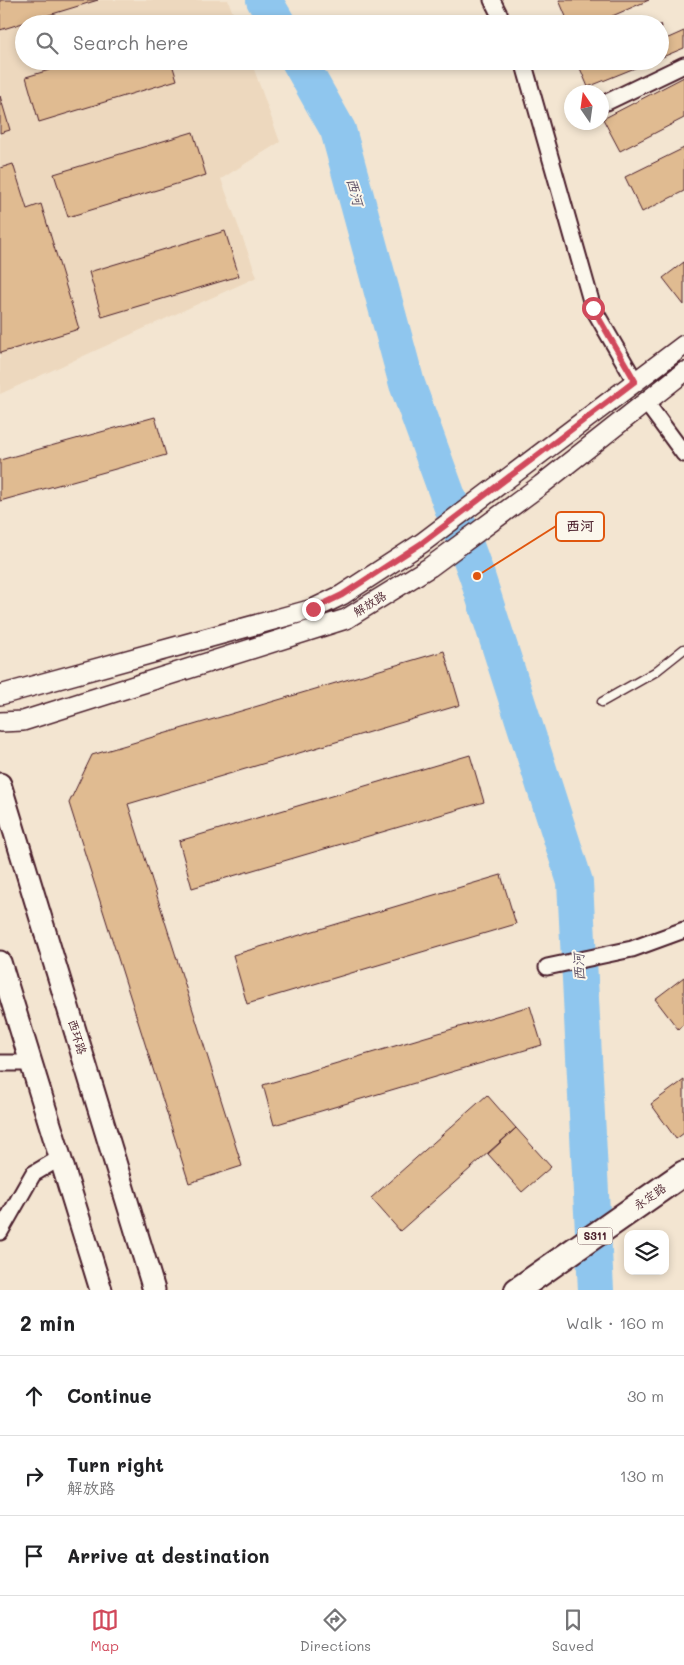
<!DOCTYPE html>
<meta charset="utf-8">
<style>
body{margin:0;font-family:Mali,"LXGW WenKai TC",sans-serif;background:#f6f6f6;color:#202124}
.controls{position:absolute;right:15px;bottom:15px;display:grid;overflow:hidden;border-radius:10px;box-shadow:0 2px 8px #0003}
.controls button{width:45px;height:45px;display:grid;place-items:center;padding:0;border:0;border-bottom:1px solid #e0e0e0;background:#fff;color:#202124;font:25px sans-serif}
.compass{position:absolute;left:564px;top:85px;width:45px;height:45px;border-radius:50%;background:#fff;box-shadow:0 2px 8px #0003;rotate:347deg}
.stop{position:absolute;width:15px;height:15px;margin:-11px;border:4px solid #d1495b;border-radius:50%;background:#fff}
.stop.end{background:#d1495b;border-color:#fff;box-shadow:0 1px 5px #0008}
.list{margin:0;padding:0;list-style:none}
h2{display:flex;justify-content:space-between;align-items:center;height:65px;margin:0;padding:0 20px;font-size:21px}
h2 small{font-size:16px;font-weight:400;color:#757577}
.list li{display:grid;grid-template-columns:32px 1fr auto;gap:15px;align-items:center;box-sizing:border-box;height:80px;padding:0 20px;border-top:1px solid #e0e0e0}
.list b{display:block;font-size:19px;white-space:nowrap}
.list p{margin:0;font-size:16px;white-space:nowrap;color:#757577}
.list em{font-size:16px;font-style:normal;color:#757577}
.icon{flex:none;width:28px;height:28px;fill:none;stroke:currentColor;stroke-width:2;stroke-linecap:round;stroke-linejoin:round}
.map{position:relative;flex:none;width:684px;height:1290px;overflow:hidden}
.search{position:absolute;background:#fff;box-shadow:0 2px 8px #0003;left:15px;right:15px;top:15px;height:55px;display:flex;align-items:center;gap:12px;box-sizing:border-box;padding:0 18px;border-radius:28px;color:#757577;font-size:19px}
.sheet{height:305px;background:#fff}
nav{display:flex;justify-content:space-around;align-items:center;box-sizing:border-box;height:70px;border-top:1px solid #e0e0e0;background:#fff;font-size:14px;color:#757577}
nav a{display:grid;justify-items:center;gap:2px}
nav .on{color:#d1495b}
.map>svg:first-child{display:block}
.built{fill:#edd8be}
.lines{fill:none;stroke-linecap:round;stroke-linejoin:round}
.river{stroke:#8fc6ee;stroke-width:36}
.building{fill:#e0bb91;stroke:#4a1f2b}
.service-casing{stroke:#4a1f2b;stroke-width:11}
.minor-casing{stroke:#4a1f2b;stroke-width:19}
.tertiary-casing{stroke:#4a1f2b;stroke-width:22}
.secondary-casing{stroke:#4a1f2b;stroke-width:25}
.primary-casing{stroke:#4a1f2b;stroke-width:28}
.service{stroke:#fbf7ec;stroke-width:8}
.minor{stroke:#fbf7ec;stroke-width:15}
.tertiary{stroke:#fbf7ec;stroke-width:19}
.secondary{stroke:#fbf7ec;stroke-width:21}
.primary{stroke:#fbf7ec;stroke-width:24}
.route{stroke:#d1495b;stroke-width:6}
.labels{text-anchor:middle;stroke-width:4;stroke-linejoin:round;paint-order:stroke}
.shield{fill:#fbf7ec;stroke:#7f6065;stroke-width:1}
.shield-label{font-size:11px;font-weight:bold;fill:#4a1f2b}
.street-label{font-size:12px;fill:#4a1f2b;stroke:#fbf7ec}
.water-label{font-size:14px;font-style:italic;fill:#5f5166;stroke:#fbf7ec}
.leader{fill:none;stroke:#e0560e;stroke-width:2}
.callout-dot{fill:#e0560e;stroke:#fbf7ec;stroke-width:2}
.callout{fill:#fbf7ec;stroke:#e0560e;stroke-width:2}
.callout-label{font-size:14px;text-anchor:middle;font-weight:bold;fill:#4a1f2b}
</style>
<div class="map">
<svg width="684" height="1290" viewBox="0 0 684 1290">
<rect width="100%" height="100%" fill="#f3e5d1"/>
<filter id="ink" filterUnits="userSpaceOnUse"><feTurbulence type="fractalNoise" baseFrequency=".02" numOctaves="2"/><feDisplacementMap in="SourceGraphic" scale="10" xChannelSelector="R" yChannelSelector="G"/><feConvolveMatrix kernelMatrix="1 2 1 2 8 2 1 2 1" color-interpolation-filters="sRGB"/></filter>
<g filter="url(#ink)">
<path class="built" d="M0 0H228L237 24H24V61H251L280 142 221 179 257 277 0 394Z"/>
<g class="lines">
<path class="river" d="M264 0 278 24
M299 61 338 130 407 384 477 576 575 882 596 1290"/>
</g>
<path class="building" d="M0 0H98L0 30Z
M559 0H649L594 24H569Z
M660 24 666 39 684 31V48L660 58Z
M79 61H171L177 80 39 122 26 77Z
M577 61H652L588 87Z
M684 77V118L620 151 603 119Z
M0 96 10 130 0 133Z
M193 132 206 175 68 217 54 174Z
M684 148V191L642 212 625 177Z
M13 164 27 209 41 204 79 329 0 353V168Z
M225 231 239 276 102 317 89 272Z
M684 262V305L663 278Z
M155 417 166 455 0 501V460Z
M444 651 460 705 128 804 242 1166 189 1183 69 803 92 755Z
M470 755 484 802 192 888 179 841Z
M501 875 516 924 247 1004 233 955Z
M684 977V1024L678 1029 655 999Z
M530 1006 542 1045 274 1125 263 1085Z
M684 1080V1133L676 1139 651 1104Z
M487 1095 516 1128 400 1231 371 1198Z
M516 1128 551 1167 522 1192 488 1154Z"/>
<g class="lines">
<g class="service-casing">
<path id="service" d="M602 702 655 672 684 649"/>
</g>
<g class="minor-casing">
<path id="minor" d="M492 0 504 24
M523 61 593 308 635 381
M607 102 684 65
M645 401 684 454
M547 967 632 949 684 930
M0 1063H31
M0 1232 33 1174 60 1158"/>
</g>
<g class="tertiary-casing">
<path id="tertiary" d="M0 695 313 609 342 595 422 543 684 345
M0 722 23 721 346 619 430 567 541 485 684 372"/>
</g>
<g class="secondary-casing">
<path id="secondary" d="M0 784 154 1290
M0 962 101 1290"/>
</g>
<g class="primary-casing">
<path id="primary" d="M517 1290 684 1173"/>
</g>
<use href="#service" class="service"/>
<use href="#minor" class="minor"/>
<use href="#tertiary" class="tertiary"/>
<use href="#secondary" class="secondary"/>
<use href="#primary" class="primary"/>
</g>
</g>
<g class="lines" filter="url(#ink)">
<path class="route" d="M313 609 342 595 422 543 635 381 593 308"/>
</g>
<g class="labels">
<rect class="shield" x="577.5" y="1227.5" width="35" height="17" rx="4"/>
<g class="shield-label">
<text x="595" y="1240">S311</text>
</g>
<g class="street-label">
<text transform="translate(370 604) rotate(-32)" y="4">解放路</text>
<text transform="translate(77 1037) rotate(73)" y="4">西环路</text>
<text transform="translate(650 1197) rotate(-35)" y="4">永定路</text>
</g>
<g class="water-label">
<text transform="translate(355 192) rotate(75)" y="5">西河</text>
<text transform="translate(579 967) rotate(-93)" y="5">西河</text>
</g>
</g>
<path class="leader" d="M477 576L556 526"/>
<circle class="callout-dot" cx="477" cy="576" r="5"/>
<rect class="callout" x="556" y="512" width="48" height="29" rx="5"/>
<g class="callout-label">
<text x="580" y="531">西河</text>
</g>
</svg>
<div class="controls">
<button><svg class="icon" aria-label="layers" viewBox="0 0 24 24"><path d="M12 4l9 5-9 5-9-5zM3 14l9 5 9-5"/></svg></button>
</div>
<svg class="compass" viewBox="-18 -18 36 36"><path d="M0-13l5 13h-10z" fill="#e53935"/><path d="M0 13l5-13h-10z" fill="#757577"/></svg>
<div class="stop" style="left:593px;top:308px"></div>
<div class="stop end" style="left:313px;top:609px"></div>
<div class="search"><svg class="icon" aria-label="search" viewBox="0 0 24 24"><circle cx="10" cy="10" r="6"/><path d="M15 15l6 6"/></svg>Search here</div>
</div>
<section class="sheet">
<h2>2 min<small>Walk · 160 m</small></h2>
<ul class="list">
<li><svg class="icon" aria-label="ahead" viewBox="0 0 24 24"><path d="M12 20V5M6 11l6-6 6 6"/></svg><div><b>Continue</b></div><em>30 m</em></li>
<li><svg class="icon" aria-label="right" viewBox="0 0 24 24"><path d="M7 20v-9h11M14 6l5 5-5 5"/></svg><div><b>Turn right</b><p>解放路</p></div><em>130 m</em></li>
<li><svg class="icon" aria-label="arrive" viewBox="0 0 24 24"><path d="M6 21V4h12l-3 4 3 4H6"/></svg><div><b>Arrive at destination</b></div></li>
</ul>
</section>
<nav>
<a class="on"><svg class="icon" aria-label="map" viewBox="0 0 24 24"><path d="M3 6l6-2 6 2 6-2v14l-6 2-6-2-6 2zM9 4v14M15 6v14"/></svg>Map</a>
<a><svg class="icon" aria-label="directions" viewBox="0 0 24 24"><path d="M12 3l9 9-9 9-9-9zM9 14v-3h6M13 9l2 2-2 2"/></svg>Directions</a>
<a><svg class="icon" aria-label="saved" viewBox="0 0 24 24"><path d="M7 4h10v16l-5-4-5 4z"/></svg>Saved</a>
</nav>
